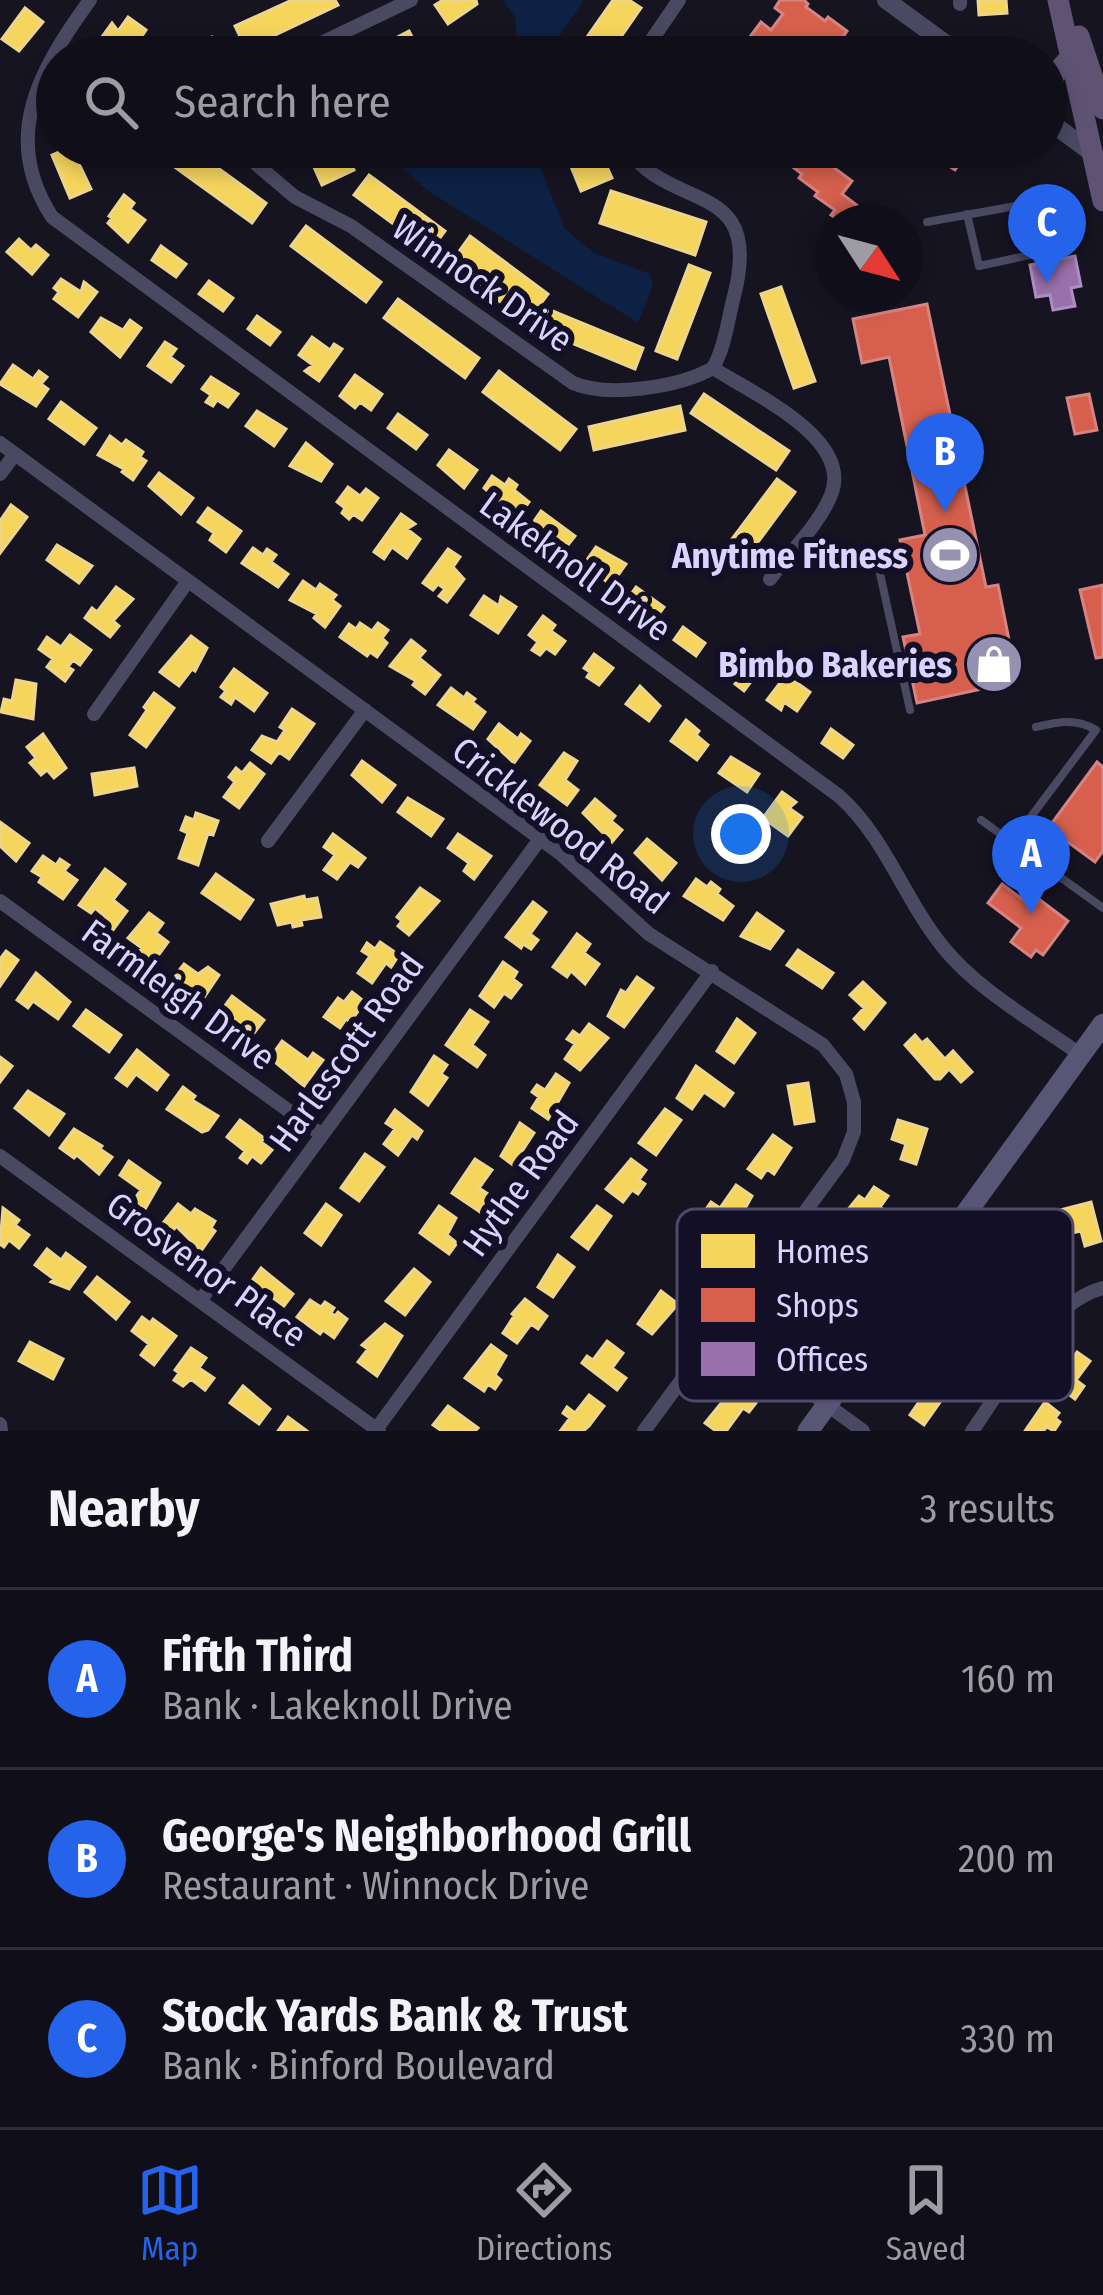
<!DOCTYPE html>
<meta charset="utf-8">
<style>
body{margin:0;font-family:"Fira Sans Condensed",sans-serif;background:#191822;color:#f1f3f6}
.compass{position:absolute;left:815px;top:204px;width:108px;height:108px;border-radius:50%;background:#100f19;box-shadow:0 6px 18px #0003;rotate:126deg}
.you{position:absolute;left:741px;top:834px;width:42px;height:42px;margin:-30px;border:9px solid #fff;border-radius:50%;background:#1a73e8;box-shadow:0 0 0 18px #1a73e833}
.badge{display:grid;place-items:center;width:78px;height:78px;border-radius:50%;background:#2563eb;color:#fff;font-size:39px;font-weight:700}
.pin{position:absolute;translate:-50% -99px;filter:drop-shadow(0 3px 6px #0008)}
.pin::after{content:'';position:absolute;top:63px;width:42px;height:36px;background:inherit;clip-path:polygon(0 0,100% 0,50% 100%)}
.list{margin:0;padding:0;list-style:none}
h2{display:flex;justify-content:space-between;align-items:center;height:156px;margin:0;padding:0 48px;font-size:51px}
h2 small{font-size:39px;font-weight:400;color:#9c9ca2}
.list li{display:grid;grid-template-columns:78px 1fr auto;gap:36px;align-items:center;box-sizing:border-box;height:180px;padding:0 48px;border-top:3px solid #302f38}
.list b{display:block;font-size:45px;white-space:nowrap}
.list p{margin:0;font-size:39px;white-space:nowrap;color:#9c9ca2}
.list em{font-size:39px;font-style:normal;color:#9c9ca2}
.icon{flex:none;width:66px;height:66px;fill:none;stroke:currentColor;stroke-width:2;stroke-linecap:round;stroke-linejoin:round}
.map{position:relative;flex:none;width:1103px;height:1431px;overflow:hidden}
.search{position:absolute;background:#100f19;box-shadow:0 6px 18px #0003;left:36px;right:36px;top:36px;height:132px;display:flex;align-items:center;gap:30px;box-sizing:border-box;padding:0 42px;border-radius:66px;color:#9c9ca2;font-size:45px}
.sheet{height:696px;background:#100f19}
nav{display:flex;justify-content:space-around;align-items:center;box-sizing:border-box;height:168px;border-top:3px solid #302f38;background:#100f19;font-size:33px;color:#9c9ca2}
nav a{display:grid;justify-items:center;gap:6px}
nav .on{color:#2563eb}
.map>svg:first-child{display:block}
.water{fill:#0d2144}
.homes{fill:#f6d55c;stroke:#edd58d;stroke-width:3}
.shops{fill:#d6604d;stroke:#d78382;stroke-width:3}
.offices{fill:#9970ab;stroke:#ac8ec4;stroke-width:3}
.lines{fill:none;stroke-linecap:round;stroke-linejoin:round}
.service{stroke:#4a4962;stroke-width:8}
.minor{stroke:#4a4962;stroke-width:14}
.tertiary{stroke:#4a4962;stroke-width:18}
.secondary{stroke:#575674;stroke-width:21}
.primary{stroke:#5e5373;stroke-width:21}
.labels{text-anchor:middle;stroke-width:12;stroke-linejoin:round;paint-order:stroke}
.street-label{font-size:36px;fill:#d9d4ff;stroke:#130f26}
.poi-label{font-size:36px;font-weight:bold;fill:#d9d4ff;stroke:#130f26;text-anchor:end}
.key{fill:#130f26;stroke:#4e4a67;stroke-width:3}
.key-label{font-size:33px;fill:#d9d4ff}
</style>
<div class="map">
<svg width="1103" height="1431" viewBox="0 0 1103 1431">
<rect width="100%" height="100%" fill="#161421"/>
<path class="water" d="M502 0H584L545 57H502L517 40 515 16Z
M378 147H532L565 229 594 253 650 274 653 285 638 323 427 190Z"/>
<path class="homes" d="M292 0H335L338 5 246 49 235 26Z
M443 0H476L477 4 448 24 435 5Z
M613 0H629L641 8 607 57H573Z
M978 0H1006L1007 13 979 15Z
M25 8 43 22 19 51 2 39Z
M128 17 146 30 129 56 102 37 112 23 118 31Z
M409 31 421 54 359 57Z
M212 37 234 53 231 57H198Z
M71 147 91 189 70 198 52 155Z
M181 147H189L266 203 252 223 169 163Z
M305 147H344L354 170 322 185Z
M563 147H598L612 178 581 191Z
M369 175 445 231 430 251 354 195Z
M611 191 706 222 695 255 600 223Z
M124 195 134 203 130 209 145 220 128 242 108 223 112 218 109 216Z
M306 226 381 282 366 302 291 246Z
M470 236 548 294 527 322 450 264Z
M19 239 31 250 36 245 48 255 32 274 7 252Z
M161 246 186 264 176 277 152 260Z
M689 265 710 273 677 359 656 351Z
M61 279 81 292 84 282 97 292 78 317 54 299 59 292 54 288Z
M209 281 233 298 223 311 199 294Z
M781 287 815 381 794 388 761 294Z
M398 299 479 358 465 378 384 318Z
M550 310 643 348 635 369 542 331Z
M257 316 280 332 270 345 248 329Z
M101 318 123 330 130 320 141 328 120 357 91 332Z
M312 337 330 350 334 344 342 349 319 381 305 371 313 365 299 355Z
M165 342 176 349 170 357 183 366 171 382 148 366Z
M13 365 33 379 39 371 47 377 41 384 48 389 36 406 0 384Z
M499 371 576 429 560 450 483 392Z
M355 375 382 394 371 410 360 402 355 408 340 396Z
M211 377 238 394 228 407 217 400 213 406 206 402 211 395 202 389Z
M704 394 789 451 776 470 691 413Z
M61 402 96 428 84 444 49 419Z
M680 406 685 430 594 450 589 427Z
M257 411 286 429 274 446 246 426Z
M398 414 427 435 416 449 388 428Z
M110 436 122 445 126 440 143 452 140 457 146 461 133 480 122 472 124 469 98 455Z
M306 443 332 464 321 481 290 466Z
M449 450 477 470 464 488 438 465Z
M159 473 193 498 181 514 149 486Z
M492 476 505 485 509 479 517 485 514 490 529 502 518 517 484 488Z
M777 479 795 492 736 572 717 559Z
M348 487 360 496 366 489 378 498 362 520 353 514 349 519 342 513 345 508 337 502Z
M11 505 27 517 1 552 0 521Z
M208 508 241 531 226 552 210 540 214 533 198 522Z
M541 511 575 536 564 550 532 524Z
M401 514 415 524 407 529 420 539 407 558 392 547 384 559 374 552Z
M57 545 92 566 79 583 47 560Z
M596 547 626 564 611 585 584 564Z
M253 548 263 555 267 549 276 555 271 562 288 574 278 587 242 563Z
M448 549 460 557 453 567 464 579 447 602 439 596 445 589 438 584 433 590 423 583Z
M303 581 316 590 320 584 336 595 332 600 340 606 325 627 314 618 317 614 290 600Z
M116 587 133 599 113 621 119 626 110 637 85 618 92 608 97 612Z
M636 587 664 607 653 622 624 604Z
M484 596 499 606 501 597 516 607 498 633 471 615Z
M543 616 555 625 551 631 565 641 555 654 546 648 540 655 532 650 538 642 529 635Z
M360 623 372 631 378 623 388 630 382 638 387 643 377 657 370 652 367 656 340 637 349 624 356 629Z
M683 627 705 643 696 656 674 640Z
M70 635 91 650 80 665 73 660 68 667 73 670 65 681 47 667 53 659 39 649 47 637 61 647Z
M191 636 207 648 195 671 192 669 179 686 160 672Z
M411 640 425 651 419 658 440 675 425 694 413 685 416 681 390 666Z
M740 651 762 667 744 691 735 684 740 677 727 668Z
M594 654 613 668 599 685 587 677 590 672 584 668Z
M234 669 267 693 254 711 235 697 231 704 221 697 226 691 221 687Z
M786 675 810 692 797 711 784 702 781 710 767 700Z
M16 680 36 684 33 719 1 712 4 699 12 701Z
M640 686 660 706 649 721 626 704Z
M451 688 464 698 467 693 475 699 472 702 485 712 473 729 438 705Z
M154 693 174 708 146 747 130 735 147 710 144 707Z
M292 709 314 724 289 759 279 752 271 763 252 750 262 736 277 742 285 730 280 727Z
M686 720 699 731 696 735 708 745 697 760 671 741Z
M499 724 518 739 521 734 530 741 514 763 488 739Z
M831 729 853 745 843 758 822 743Z
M43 734 66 768 54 778 47 770 41 775 30 763 36 758 27 747Z
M564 753 577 761 565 780 578 790 567 805 540 785Z
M731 757 759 774 747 792 719 773Z
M362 761 395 785 382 802 352 775Z
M250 763 264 774 239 808 224 797 235 782 229 777 236 768 242 773Z
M134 768 137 786 95 795 92 774Z
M782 792 796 802 789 808 802 817 788 836 763 818Z
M408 798 443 819 431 836 398 812Z
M595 799 615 816 611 821 622 830 612 842 583 813Z
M196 813 218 821 213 835 208 833 198 865 179 858 188 833 181 830 186 817 194 820Z
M0 822 29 843 16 861 0 846Z
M333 834 365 858 358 867 350 862 337 879 324 870 335 855 324 847Z
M458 834 491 856 474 879 464 871 469 863 448 848Z
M647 839 676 863 662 880 635 853Z
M43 856 56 865 60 859 69 865 64 871 77 880 63 899 39 882 42 877 32 871Z
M105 869 125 884 113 900 127 911 113 930 102 922 106 917 95 908 91 913 79 905Z
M216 874 253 900 240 919 202 893Z
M696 879 707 887 711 882 720 889 717 894 733 906 723 920 684 896Z
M420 888 439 901 409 935 398 926 402 921 397 917Z
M304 896 305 900 317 898 321 917 301 920 302 925 293 927 292 922 278 925 271 904Z
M533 902 546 912 530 934 538 940 531 949 523 944 521 948 506 937Z
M149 913 163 923 156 933 168 942 152 964 138 953 142 948 128 938Z
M757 913 783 931 770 949 741 936Z
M577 934 590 944 584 953 599 964 585 984 571 971 567 977 553 967Z
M380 942 399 955 391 967 386 963 372 983 358 973 370 956 362 951 367 943 375 949Z
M798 950 833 973 822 988 787 965Z
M6 951 18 960 0 986V959Z
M503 962 517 972 513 979 521 985 511 998 504 993 494 1007 480 996Z
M184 964 198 974 208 967 219 975 203 999 173 978Z
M36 973 70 1002 58 1019 33 1001 28 1008 17 1000Z
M637 977 653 988 624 1027 608 1016 621 990 626 993Z
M863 982 885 1003 864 1029 854 1019 864 1008 850 995Z
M352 992 365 1002 350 1022 346 1019 340 1028 324 1017 338 998 344 1002Z
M232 996 264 1020 251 1037 221 1011Z
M86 1010 121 1035 109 1052 74 1026Z
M470 1010 488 1022 472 1045 485 1055 477 1067 446 1045Z
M737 1019 755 1033 734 1063 717 1051Z
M589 1024 608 1038 580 1070 565 1059 575 1044 567 1039 573 1031 580 1036Z
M915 1035 922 1043 927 1039 945 1059 953 1051 972 1072 961 1082 949 1069 940 1079H935L905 1045Z
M282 1041 308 1060 313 1053 323 1060 304 1086 270 1058Z
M137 1050 168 1075 157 1090 136 1074 127 1086 116 1078Z
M434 1056 447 1065 441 1074 447 1078 428 1105 411 1092Z
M0 1057 12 1066 0 1082Z
M696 1066 733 1093 724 1106 704 1092 692 1109 677 1098Z
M556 1074 569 1083 548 1119 532 1108 539 1097 532 1092 537 1085 545 1090Z
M808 1083 814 1121 795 1124 788 1086Z
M183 1087 195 1096 192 1100 218 1116 208 1130 202 1132 167 1109Z
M28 1091 64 1114 49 1135 15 1108Z
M665 1109 681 1120 656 1155 639 1143Z
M395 1110 422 1131 417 1139 412 1135 398 1155 384 1144 395 1129 386 1123Z
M240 1120 264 1138 261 1142 272 1150 261 1163 252 1156 247 1163 240 1158 245 1151 227 1137Z
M898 1120 927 1129 916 1164 901 1159 906 1144 892 1139Z
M520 1123 534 1133 513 1165 501 1156Z
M74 1129 102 1146 100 1149 112 1157 99 1174 77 1155 74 1158 60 1148Z
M773 1135 791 1148 774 1174 767 1169 761 1178 748 1169Z
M365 1154 384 1167 359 1201 341 1188Z
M475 1159 492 1170 479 1188 491 1196 480 1212 452 1193Z
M631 1159 646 1170 639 1180 645 1184 638 1194 632 1190 623 1202 606 1189Z
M129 1161 160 1183 145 1209 133 1201 141 1190 120 1175Z
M736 1185 752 1196 730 1236 702 1215 711 1202 720 1208Z
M874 1187 888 1196 880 1207 885 1211 871 1230 846 1212 859 1196 865 1200Z
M1091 1202 1101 1241 1085 1246 1081 1231 1062 1235 1056 1211Z
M178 1204 191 1214 195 1209 215 1221 211 1228 215 1231 201 1251 176 1226 173 1231 163 1223Z
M326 1204 341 1215 321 1245 305 1233Z
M439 1206 456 1218 447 1235 457 1243 449 1254 420 1233Z
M597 1206 611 1216 588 1249 572 1237Z
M3 1208 19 1220 15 1225 29 1235 19 1248 9 1240 4 1247 0 1244Z
M47 1249 61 1260 66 1253 85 1267 69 1289 51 1282 54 1279 35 1265Z
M558 1255 574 1267 553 1297 538 1287Z
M261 1268 293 1294 284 1306 251 1282Z
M414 1269 430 1282 405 1315 386 1301Z
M97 1277 129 1302 116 1319 85 1292Z
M661 1291 678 1304 652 1334 638 1324Z
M525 1299 547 1316 538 1329 531 1324 517 1343 503 1333 514 1316 512 1314Z
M310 1300 321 1307 325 1302 334 1308 331 1313 335 1316 338 1312 347 1319 334 1338 323 1330 320 1334 297 1317Z
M142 1317 150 1323 153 1319 176 1336 154 1365 141 1355 149 1344 132 1331Z
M385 1324 402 1336 377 1376 358 1362 368 1349 362 1345Z
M607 1341 623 1353 612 1368 626 1378 617 1390 582 1363 587 1356 593 1360Z
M30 1342 63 1359 53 1379 19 1361Z
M491 1345 506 1356 495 1375 501 1380 495 1389 488 1384 484 1391 465 1378Z
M191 1348 206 1358 199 1368 214 1378 205 1390 191 1379 183 1386 174 1380 179 1373 175 1370Z
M1077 1352 1090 1361 1076 1380 1084 1386 1075 1399 1055 1384Z
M920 1383 928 1389 931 1385 945 1395 924 1425 910 1415 923 1396 915 1390Z
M736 1385 756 1403 749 1412 743 1408 727 1430 716 1431 705 1423Z
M243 1386 270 1409 259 1424 230 1403Z
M589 1395 604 1406 589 1426 583 1431 561 1430 570 1418 563 1413 567 1407 575 1413Z
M1045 1402 1059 1413 1055 1418 1060 1422 1054 1431 1047 1427 1043 1431H1025Z
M448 1406 478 1428 475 1431H442L433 1425Z
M288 1417 307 1431H278Z"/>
<path class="shops" d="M780 0H804L808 4 806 7 825 21 828 17 847 31 833 51 823 44 814 57H745L751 50 744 45 761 22 771 30 783 14 775 8Z
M775 147H825L840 158 833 167 852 181 842 194 879 222H841L831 215 835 210 815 196 818 192 799 178 802 174 782 159 785 155Z
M920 147H971L955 170Z
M927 304 986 587 998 585 1009 640 1001 642 1009 683 917 703 903 637 920 634 900 540 925 535 889 357 862 363 853 319Z
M1089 394 1097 430 1075 434 1067 398Z
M1103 585V657L1096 658 1080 590Z
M1097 762 1103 767V851L1095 862 1054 832 1042 834 1041 824 1052 823Z
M1002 884 1033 907 1039 899 1068 921 1043 955 1036 950 1031 957 1011 942 1021 928 988 903Z"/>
<path class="offices" d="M1075 256 1081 286 1071 288 1075 306 1053 310 1050 295 1036 297 1030 265Z"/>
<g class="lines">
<path class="service" d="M927 222 1033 203 1044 252 979 266 967 214
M875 551 910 710
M981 820 1103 908
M1012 842 1096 730C1075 718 1058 722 1036 727"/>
<path class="minor" d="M90 0C40 69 0 137 52 217L839 796C886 838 904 899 943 947 976 989 1038 1024 1081 1055
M960 0V4
M292 57 411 0
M640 57 679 0
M236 147 295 197 351 226 573 383C608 398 680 387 713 368
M627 147C668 214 765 176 734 296 728 319 725 347 713 368
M713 368C751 393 854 438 831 495 819 525 789 553 770 579
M0 443 561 854 649 934 823 1045 846 1074 854 1102V1132L843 1160 644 1431
M0 474 15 454
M94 714 188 581
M268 841 365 710
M0 901 322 1135
M0 1156 379 1431
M200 1301 540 839
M721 1327 863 1431
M0 1424 1 1431
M375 1431 712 971
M972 1431C1006 1384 1046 1303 1103 1288"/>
<path class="tertiary" d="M886 0 964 57
M1046 119 1095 155"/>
<path class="secondary" d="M808 1431 1103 1024"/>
<path class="primary" d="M1058 0 1103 201
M1079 36 1103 109
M1046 84 1071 57"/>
</g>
<defs>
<g id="stadium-disc" transform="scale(3)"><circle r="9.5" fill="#9591b1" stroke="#130f26"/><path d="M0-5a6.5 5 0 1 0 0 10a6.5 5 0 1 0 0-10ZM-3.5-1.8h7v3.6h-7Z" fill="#fff"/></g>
<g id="shop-disc" transform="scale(3)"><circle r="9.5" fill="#9591b1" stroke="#130f26"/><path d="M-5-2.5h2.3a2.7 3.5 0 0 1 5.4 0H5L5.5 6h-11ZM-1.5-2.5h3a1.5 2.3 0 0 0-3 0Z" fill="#fff"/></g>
</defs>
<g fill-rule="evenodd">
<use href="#stadium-disc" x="950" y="555"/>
<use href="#shop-disc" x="994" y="664"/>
</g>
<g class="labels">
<g class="street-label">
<text transform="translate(483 283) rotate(35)" y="13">Winnock Drive</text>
<text transform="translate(576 566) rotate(36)" y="13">Lakeknoll Drive</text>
<text transform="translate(561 825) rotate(38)" y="13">Cricklewood Road</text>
<text transform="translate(179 994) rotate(36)" y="13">Farmleigh Drive</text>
<text transform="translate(346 1052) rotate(-54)" y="13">Harlescott Road</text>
<text transform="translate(520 1183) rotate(-54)" y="13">Hythe Road</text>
<text transform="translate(207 1269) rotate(36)" y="13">Grosvenor Place</text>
</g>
<g class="poi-label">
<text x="908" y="568">Anytime Fitness</text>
<text x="952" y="677">Bimbo Bakeries</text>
</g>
</g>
<rect x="677" y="1209" width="396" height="192" rx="18" class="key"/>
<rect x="701" y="1234" width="54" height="34" fill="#f6d55c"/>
<rect x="701" y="1288" width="54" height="34" fill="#d6604d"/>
<rect x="701" y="1342" width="54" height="34" fill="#9970ab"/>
<g class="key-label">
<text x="776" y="1263">Homes</text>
<text x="776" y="1317">Shops</text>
<text x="776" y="1371">Offices</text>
</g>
</svg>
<svg class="compass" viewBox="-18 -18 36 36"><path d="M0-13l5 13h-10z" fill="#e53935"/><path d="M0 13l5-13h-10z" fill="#9c9ca2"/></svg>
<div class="you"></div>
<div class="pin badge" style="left:1031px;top:914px">A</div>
<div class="pin badge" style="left:945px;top:512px">B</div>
<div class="pin badge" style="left:1047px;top:283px">C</div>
<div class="search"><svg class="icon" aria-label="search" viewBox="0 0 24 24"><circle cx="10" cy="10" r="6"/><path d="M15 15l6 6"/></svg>Search here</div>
</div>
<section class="sheet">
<h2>Nearby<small>3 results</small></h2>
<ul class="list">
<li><span class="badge">A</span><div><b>Fifth Third</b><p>Bank · Lakeknoll Drive</p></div><em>160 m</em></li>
<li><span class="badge">B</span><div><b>George's Neighborhood Grill</b><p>Restaurant · Winnock Drive</p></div><em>200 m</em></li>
<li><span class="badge">C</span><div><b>Stock Yards Bank &amp; Trust</b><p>Bank · Binford Boulevard</p></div><em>330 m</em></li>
</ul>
</section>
<nav>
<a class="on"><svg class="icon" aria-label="map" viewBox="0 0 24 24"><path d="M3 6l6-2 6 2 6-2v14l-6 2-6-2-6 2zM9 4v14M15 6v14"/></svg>Map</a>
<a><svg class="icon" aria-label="directions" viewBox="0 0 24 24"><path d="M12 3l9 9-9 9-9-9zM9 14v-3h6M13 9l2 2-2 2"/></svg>Directions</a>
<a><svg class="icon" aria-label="saved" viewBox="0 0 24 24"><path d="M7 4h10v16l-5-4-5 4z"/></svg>Saved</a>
</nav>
